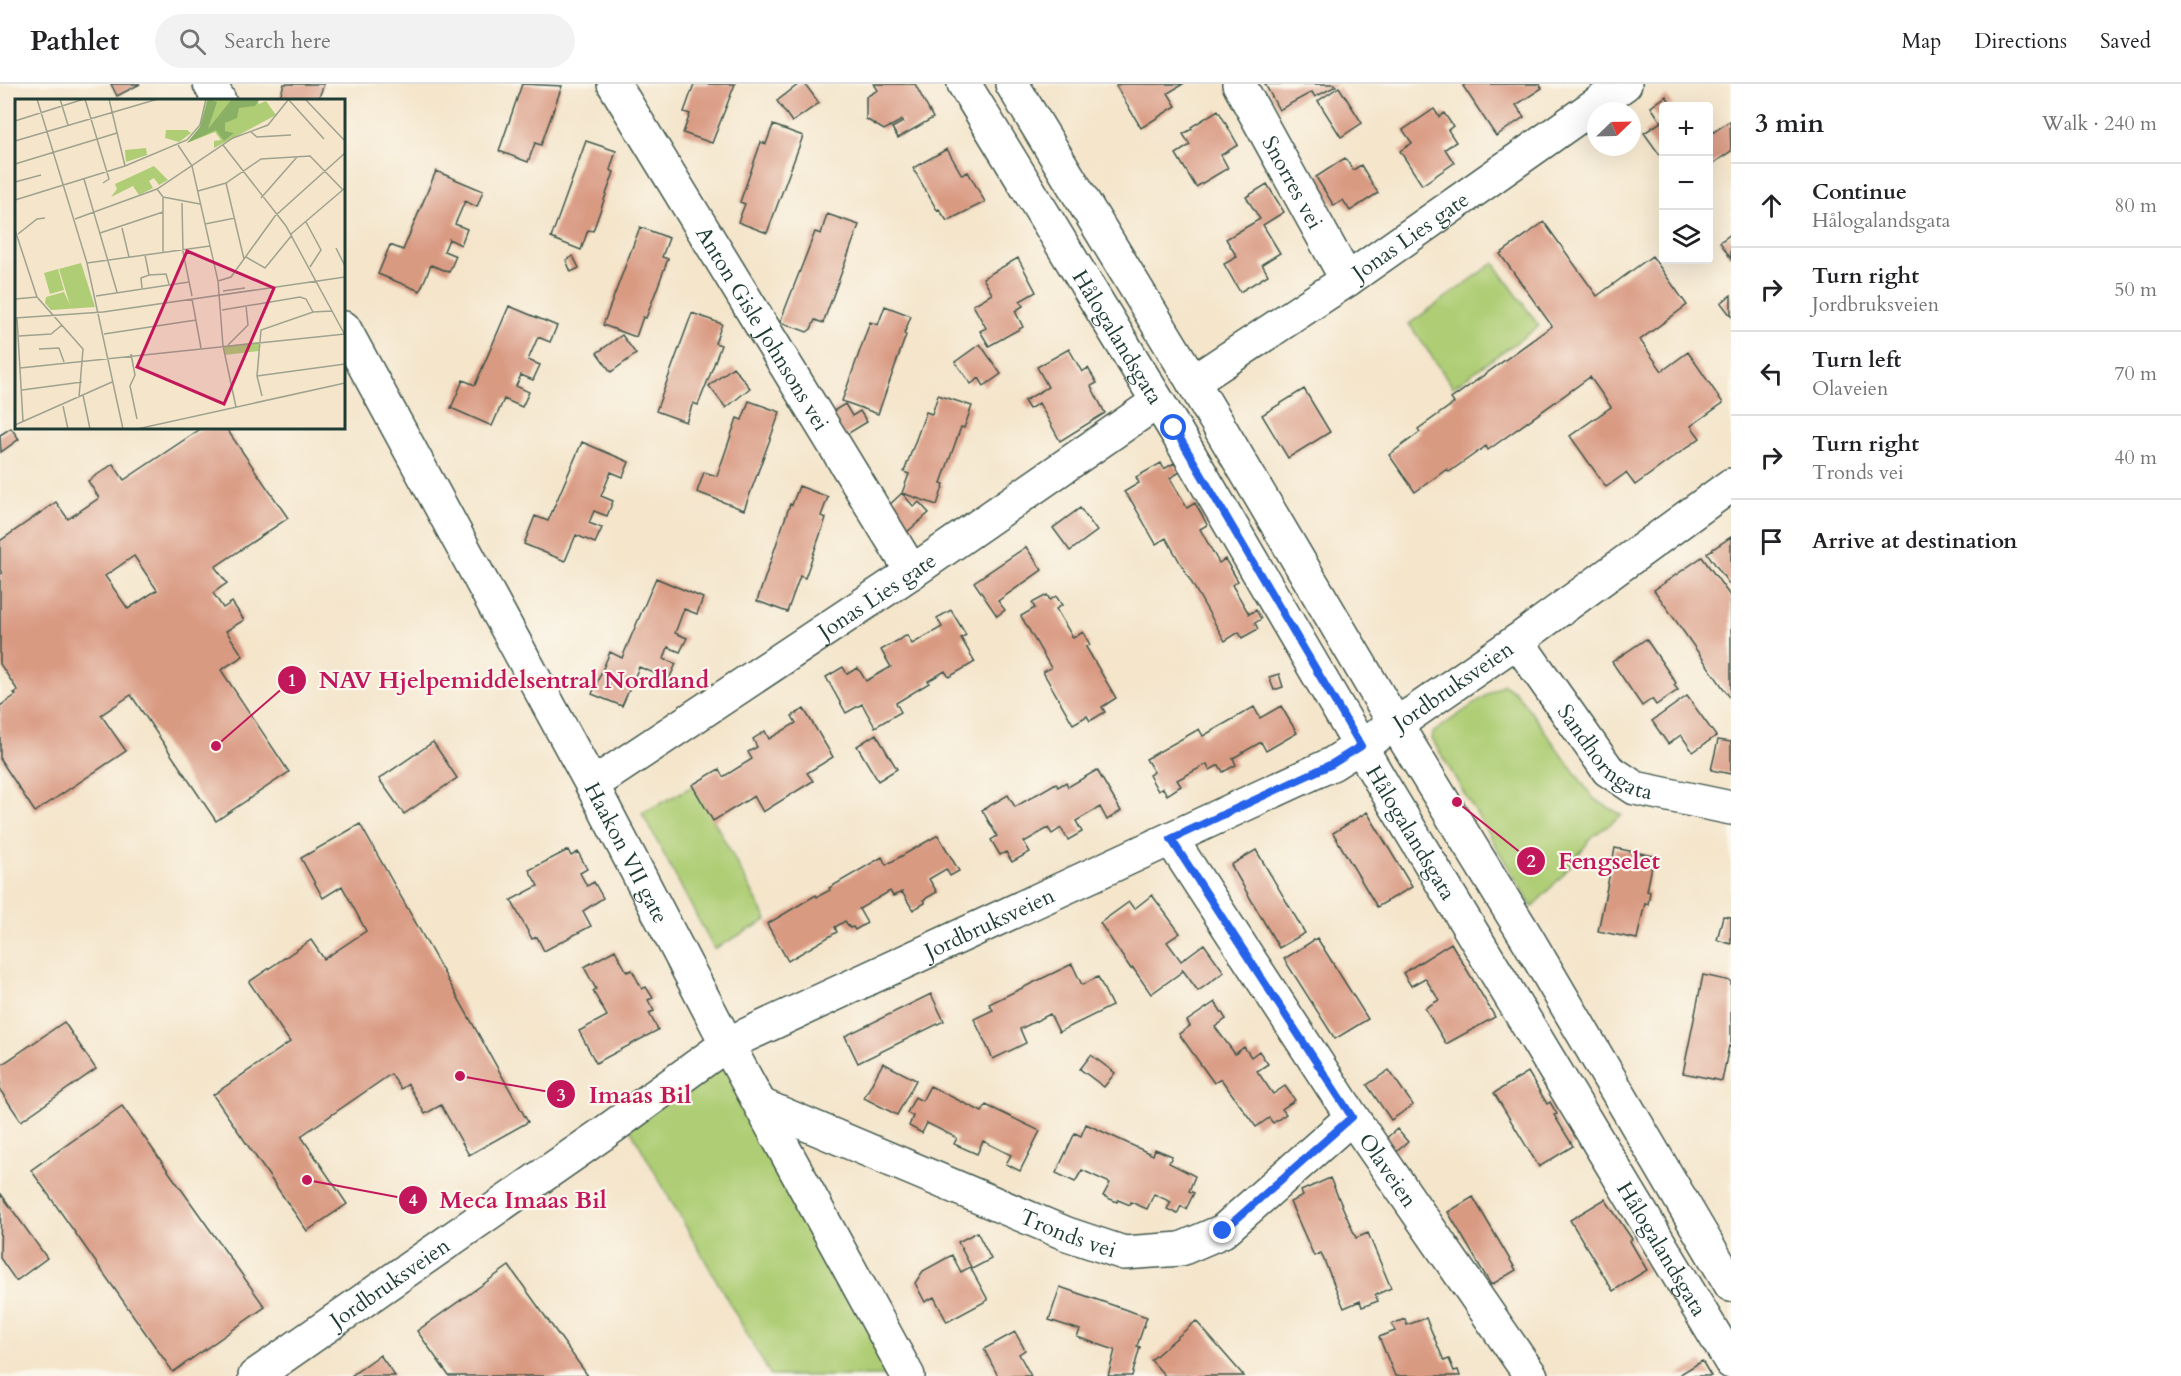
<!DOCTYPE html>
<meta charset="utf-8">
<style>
body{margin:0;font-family:Cardo,serif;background:#f2f2f2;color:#202124}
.controls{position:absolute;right:18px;top:18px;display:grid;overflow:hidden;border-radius:6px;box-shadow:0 6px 24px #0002}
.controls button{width:54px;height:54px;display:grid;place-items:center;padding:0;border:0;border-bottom:2px solid #e0e0e0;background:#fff;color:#202124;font:30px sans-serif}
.compass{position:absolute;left:1587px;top:18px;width:54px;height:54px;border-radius:50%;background:#fff;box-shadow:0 6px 24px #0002;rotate:67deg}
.stop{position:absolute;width:18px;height:18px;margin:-14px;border:4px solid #2563eb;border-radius:50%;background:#fff}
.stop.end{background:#2563eb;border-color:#fff;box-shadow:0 2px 6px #0008}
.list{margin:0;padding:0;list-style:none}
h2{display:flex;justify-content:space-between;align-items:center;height:78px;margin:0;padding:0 24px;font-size:26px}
h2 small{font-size:20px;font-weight:400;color:#757577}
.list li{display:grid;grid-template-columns:39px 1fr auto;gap:18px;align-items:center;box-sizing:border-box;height:84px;padding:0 24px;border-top:2px solid #e0e0e0}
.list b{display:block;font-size:22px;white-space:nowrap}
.list p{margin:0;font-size:20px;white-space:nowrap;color:#757577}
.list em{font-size:20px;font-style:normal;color:#757577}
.icon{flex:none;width:33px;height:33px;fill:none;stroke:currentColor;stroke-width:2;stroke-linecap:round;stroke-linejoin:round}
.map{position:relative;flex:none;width:1731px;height:1292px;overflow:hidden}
header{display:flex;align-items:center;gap:36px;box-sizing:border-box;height:84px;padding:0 30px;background:#fff;border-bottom:2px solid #e0e0e0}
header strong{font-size:28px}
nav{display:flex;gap:33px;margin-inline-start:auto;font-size:21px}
.search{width:420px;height:54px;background:#f2f2f2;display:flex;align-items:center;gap:15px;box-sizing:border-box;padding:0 21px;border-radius:33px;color:#757577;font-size:22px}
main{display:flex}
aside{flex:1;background:#fff}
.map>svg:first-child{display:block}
.green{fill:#aecd75;stroke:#668554;stroke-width:1.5}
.building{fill:#d99a82;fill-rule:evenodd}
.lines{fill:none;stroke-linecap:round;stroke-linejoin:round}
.minor-casing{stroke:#3f564b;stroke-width:36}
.minor{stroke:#fff;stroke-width:33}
.route{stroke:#2563eb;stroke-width:8}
.labels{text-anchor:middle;stroke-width:4.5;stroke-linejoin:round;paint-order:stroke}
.street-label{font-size:22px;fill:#1f3d34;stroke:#fbf7ec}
.inset-road{fill:none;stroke:#9fa28f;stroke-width:1.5}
.view{fill:#c2185b;fill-opacity:0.15;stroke:#c2185b;stroke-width:3}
.inset-edge{fill:none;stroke:#1f3d34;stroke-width:3}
.leader{fill:none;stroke:#c2185b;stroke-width:2}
.callout-dot{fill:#c2185b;stroke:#fbf7ec;stroke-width:2}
.mark-label{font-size:18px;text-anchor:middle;font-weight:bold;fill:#fff}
.callout-label{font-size:24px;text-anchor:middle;font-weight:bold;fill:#c2185b;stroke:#fbf7ec;stroke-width:4.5;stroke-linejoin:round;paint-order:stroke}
</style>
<header>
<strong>Pathlet</strong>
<div class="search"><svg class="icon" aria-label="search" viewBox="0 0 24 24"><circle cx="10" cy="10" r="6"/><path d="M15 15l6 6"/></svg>Search here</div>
<nav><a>Map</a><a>Directions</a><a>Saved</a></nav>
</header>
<main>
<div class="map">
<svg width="1731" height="1292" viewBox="0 0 1731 1292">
<rect width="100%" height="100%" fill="#fbf7ec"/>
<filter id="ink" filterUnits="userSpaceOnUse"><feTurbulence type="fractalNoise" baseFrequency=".0167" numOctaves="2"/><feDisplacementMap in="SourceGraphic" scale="12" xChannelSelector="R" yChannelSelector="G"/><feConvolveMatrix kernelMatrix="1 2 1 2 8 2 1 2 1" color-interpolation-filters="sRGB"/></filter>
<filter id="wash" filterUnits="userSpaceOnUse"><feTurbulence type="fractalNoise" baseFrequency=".008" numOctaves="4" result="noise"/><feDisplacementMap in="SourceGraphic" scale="24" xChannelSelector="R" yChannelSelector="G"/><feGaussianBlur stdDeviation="1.35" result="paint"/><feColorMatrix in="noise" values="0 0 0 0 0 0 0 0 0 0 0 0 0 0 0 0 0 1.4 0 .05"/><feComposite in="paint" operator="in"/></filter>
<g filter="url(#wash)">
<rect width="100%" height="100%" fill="#f4e5cb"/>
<path class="green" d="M1494 179 1539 242 1453 303 1409 240Z
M1503 600 1514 607 1522 616 1594 715 1622 731 1592 753 1562 792 1532 823 1432 655 1433 649 1439 644Z
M695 701 767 836 714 865 642 729Z
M727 960 908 1292H771L624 1034Z"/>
<g id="blocks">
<path class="building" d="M111 0H140L117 12Z
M284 0H324L318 16H284V15L280 13Z
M522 0 562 2 541 61 535 59 528 78 499 67Z
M694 0H735L712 59 683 49 690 30 684 28Z
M799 0H805L819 19 792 38 777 17Z
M874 0H915L933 34 898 54 892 44 903 38 902 36 884 46 866 35V13L878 6Z
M1120 0H1183L1168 9 1176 22 1141 44 1116 2Z
M1265 0H1335L1336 2 1315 13 1312 8 1279 26Z
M1466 0H1539L1542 4 1516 21 1524 33 1496 52 1463 2Z
M1339 3 1362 39 1341 53 1318 17Z
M1666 12 1673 22H1664V77L1644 49 1661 38 1651 23Z
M1434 25 1439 33 1444 29 1453 42 1448 46 1456 58 1445 65 1454 79 1422 101 1400 67 1412 59 1403 46Z
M1218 26 1238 61 1221 71 1228 84 1196 103 1176 70 1190 61 1183 50 1192 45 1191 43Z
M1730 37 1731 67 1708 83V52Z
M773 41 803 52 767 149 738 138 745 120 740 118 761 58 766 60Z
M586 57 616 67 610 86 614 88 593 147 588 146 581 166 551 154Z
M947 65 962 91 968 88 985 118 947 137 939 125 937 126 913 84Z
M1345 74 1353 86 1361 81 1378 109 1350 127 1343 116 1334 122 1316 93Z
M436 87 483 107 477 123 465 117 459 131 455 140 467 145 461 161 449 155 444 167 456 172 449 188 431 181 420 207 378 190 390 161 403 166Z
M1267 100 1284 128 1263 141 1280 169 1262 180 1268 191 1240 208 1224 180 1237 173 1226 155 1260 135 1246 113Z
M827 130 859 141 823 239 815 236 811 245 807 248 780 238 815 148 821 150Z
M1544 138 1597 212 1652 172 1687 221 1640 256 1662 287 1688 268 1723 319 1691 342 1700 354 1635 401 1626 389 1606 403 1570 352 1611 323 1590 293 1488 366 1486 362 1449 388 1447 385 1415 408 1389 371 1420 348 1418 345 1454 319 1451 315 1552 242 1500 170Z
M640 143 669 154 662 173 668 175 646 234 643 233 636 253 603 241Z
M1731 150V175L1720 158Z
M573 172 579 184 571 188 566 176Z
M1018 174 1036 208 1020 217 1023 222 1015 227 1023 243 989 262 980 247 986 244 973 221 992 210 983 194Z
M1731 211V232L1721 219Z
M509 222 557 242 550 258 538 253 528 276 540 281 533 296 521 291 516 302 529 308 522 323 504 315 492 342 451 324 463 296 475 301Z
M885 222 911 232 904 250 906 251 878 330 842 317 870 238 878 241Z
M692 229 722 240 715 259 721 261 710 291 698 321 693 319 686 338 656 327Z
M622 251 636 270 611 288 597 269Z
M980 260 1001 290 984 302 979 294 971 300 955 278Z
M1069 265 1082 288 1088 284 1097 299 1091 302 1105 329 1060 357 1039 319 1029 325 1024 317 1048 303 1037 283Z
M733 283 750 304 726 324 709 302Z
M1304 305 1330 348 1288 374 1262 331Z
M938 311 972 322 964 344 961 343 941 399 944 400 937 421 902 409 909 390 904 388 926 328 932 330Z
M749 317 780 328 744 426 697 408 704 388 717 392 737 334 742 336Z
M845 320 852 332 860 327 867 338 844 352 830 329Z
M11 344 19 355 1 368 0 351Z
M202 344H226L288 434 215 483 227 499 213 509 223 524 232 518 244 536 226 547 243 572 221 586 289 688 216 737 131 611 101 631 126 667 35 728 0 675V622L16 611 14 609 18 607 0 580V490L2 489 0 486V457L56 418 68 435 99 414 88 397 113 380 124 396ZM134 472 157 506 128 525 105 492Z
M582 358 629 378 623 393 611 388 601 412 613 417 607 432 594 427 589 439 602 444 595 459 576 451 565 477 524 460 535 432 548 437Z
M1161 379 1164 385 1174 379 1180 388 1170 394 1187 424 1195 419 1203 433 1207 441 1200 445 1219 479 1225 475 1231 485 1238 497 1232 501 1249 530 1256 526 1261 535 1255 539 1258 545 1242 554 1239 548 1225 557 1166 454 1156 460 1132 418 1124 408 1139 399 1136 393Z
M799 402 828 413 821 432 826 434 805 494 800 492 787 528 757 517 790 420 792 421Z
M902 409 914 423 919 418 929 429 907 448 885 425Z
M1080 424 1097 447 1070 467 1053 444Z
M1731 453V503L1707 469Z
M1026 463 1042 486 998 517 1005 526 997 532 974 498Z
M1702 473 1731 513V615L1654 506Z
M656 494 703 514 697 530 684 525 675 549 687 554 680 568 668 563 664 575 676 580 669 595 639 583 622 622 592 610 610 568 622 574Z
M1047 511 1050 516 1056 512 1062 521 1056 525 1073 554 1083 548 1090 561 1086 563 1116 614 1102 623 1105 628 1090 637 1087 632 1073 640 1043 588 1051 584 1021 532 1035 524 1032 519Z
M951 526 966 551 961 554 975 578 949 593 945 587 928 597 929 599 896 619 901 628 875 643 862 620 846 629 826 593 843 583 847 590 858 584 866 597 891 583 881 566 907 551 912 560 942 543 937 534Z
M1646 555 1676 599 1674 601 1678 606 1656 621 1652 615 1642 622 1612 578Z
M1279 590 1283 603 1274 606 1269 593Z
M1687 612 1716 652 1693 668 1681 651 1668 660 1652 637Z
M1281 622 1297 649 1266 667 1261 658 1233 674 1236 681 1223 688 1219 681 1210 686 1207 680 1177 696 1181 702 1167 711 1163 704 1158 707 1149 691 1154 688 1146 675 1199 645 1203 652 1254 623 1260 634Z
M804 625 833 673 807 689 813 697 763 728 754 712 713 737 692 701 719 685 723 693 752 675 748 668 757 663 753 655 765 647 769 655 796 639 792 632Z
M876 650 897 685 878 697 857 662Z
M1718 656 1731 658V690L1711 686Z
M433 658 457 694 404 730 379 695Z
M1097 686 1121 727 1107 736 1100 723 1076 737 1082 748 1068 756 1061 744 1052 750 1048 744 1024 758 1030 768 1012 778 1006 768 1000 771 991 756 997 752 982 726 1008 711 1015 723 1056 699 1058 703 1066 698 1068 703Z
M1367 728 1412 803 1377 823 1333 749Z
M360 740 528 1038 469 1071 441 1021 425 1030 408 1000 401 1005 391 990 301 1052 347 1120 307 1147 213 1011 290 958 249 898 311 856 324 875 366 847 342 802 323 814 301 774Z
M938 751 959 787 950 792 946 785 929 795 937 808 923 816 925 819 913 826 902 808 893 812 890 807 859 825 867 839 855 846 853 843 850 844 845 837 835 843 837 848 788 877 767 840 816 811 817 813 830 806 829 804 882 773 886 781Z
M1615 764 1654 772 1647 807 1650 808 1648 820 1645 819 1637 855 1598 847Z
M568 766 571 772 578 768 587 785 580 789 587 802 594 798 603 814 583 827 591 842 544 867 537 853 532 855 511 816 538 802 529 786Z
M1256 766 1305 849 1279 864 1231 781Z
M1152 811 1180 849 1167 858 1181 877 1204 860 1224 888 1198 907 1182 885 1183 887 1151 910 1133 884 1131 885 1100 839 1129 818 1134 825Z
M1723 832 1731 833V860L1717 856Z
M1317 854 1368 935 1335 955 1284 875Z
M1451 859 1495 933 1446 960 1425 924 1439 916 1425 894 1411 902 1403 889Z
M615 866 627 888 632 886 642 905 646 903 653 914 648 916 654 927 649 929 658 946 596 979 579 947 607 932 593 907 596 905 584 883Z
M1072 880 1082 901 1098 893 1112 922 1059 948 1050 930 1020 945 1026 959 993 975 974 935 993 926 989 920Z
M1703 891 1731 897V963L1729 962 1722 997 1683 989Z
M931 910 944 937 858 979 845 952Z
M1215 918 1226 935 1215 943 1235 970 1244 963 1251 973 1259 967 1268 980 1257 987 1273 1010 1285 1002 1295 1016 1282 1025 1286 1030 1273 1039 1269 1034 1256 1043 1221 995 1214 999 1179 950 1190 942 1187 937Z
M64 938 96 985 21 1037 0 1006V982Z
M1091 971 1115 989 1104 1003 1080 985Z
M883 979 916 996 897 1031 864 1014Z
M1389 986 1413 1021 1391 1036 1367 1001Z
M1528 988 1547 1020 1550 1018 1557 1030 1554 1031 1573 1062 1539 1083 1494 1009Z
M930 1002 982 1028 986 1021 1040 1047 1020 1087 1006 1080 1011 1071 983 1057 977 1070 954 1060 957 1054 927 1039 922 1049 909 1042 913 1032 907 1029 915 1013 922 1017Z
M122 1022 265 1223 173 1288 31 1086Z
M1086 1040 1153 1071 1155 1065 1172 1072 1169 1079 1195 1092 1189 1107 1194 1109 1186 1125 1181 1122 1177 1130 1167 1125 1171 1118 1154 1110 1147 1125 1131 1118 1130 1121 1118 1116 1117 1118 1103 1112 1110 1099 1082 1086 1075 1098 1056 1089 1075 1049 1081 1052Z
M1397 1045 1408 1058 1395 1069 1384 1056Z
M1330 1094 1356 1154 1368 1149 1391 1204 1375 1211 1378 1217 1362 1223 1360 1217 1344 1224 1321 1169 1314 1172 1290 1118 1303 1112 1301 1107Z
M1 1110 47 1174 16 1197 0 1174Z
M1473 1113 1516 1186 1491 1201 1448 1128Z
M1605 1115 1632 1155 1630 1157 1647 1186 1613 1207 1570 1136Z
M977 1148 991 1175 972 1185 958 1158Z
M952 1171 961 1188 970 1183 988 1216 947 1238 934 1213 925 1218 915 1199 923 1187Z
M509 1182 588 1292H449L417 1247Z
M1060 1203 1147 1233 1137 1262 1140 1263 1132 1292H1108L1115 1266 1077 1253 1080 1246 1049 1236Z
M1426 1234 1444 1277 1449 1275 1454 1287 1458 1286 1460 1292H1395L1379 1253 1395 1247 1392 1240 1405 1235 1407 1241Z
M1196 1237 1244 1292H1165L1151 1276Z
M1015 1248 1025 1266 1019 1270 1031 1292H998L984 1265Z
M380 1271 395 1292H351Z
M1702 1277 1711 1292H1677Z"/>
</g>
</g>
<g filter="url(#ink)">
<use href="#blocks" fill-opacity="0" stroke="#3f564b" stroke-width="1.5"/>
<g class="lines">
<g class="minor-casing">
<g id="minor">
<path d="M210 0 219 16"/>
<path id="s1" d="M614 0 912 488"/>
<path id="s2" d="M964 0 1174 344 1383 701 1731 1278"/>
<path d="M1012 0 1193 298 1382 618 1527 854 1731 1201"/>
<path id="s3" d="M1239 0 1347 196"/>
<path id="s4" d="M344 244 592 701 727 960 908 1292"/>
<path id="s5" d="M1193 298 1347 196 1625 0"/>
<path id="s6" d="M1517 557 1608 686 1635 704 1731 724"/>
<path id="s7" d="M592 701 912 488 1157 318"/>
<path id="s8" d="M1171 755 1352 1033 1531 1292"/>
<path id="s9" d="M761 1021 1067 1150 1124 1169 1181 1165 1223 1147 1352 1033"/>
<path id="s10" d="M255 1292 604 1049 727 960 1332 680 1413 629 1517 557 1731 401"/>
</g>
</g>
<use href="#minor" class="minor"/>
</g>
</g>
<g class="lines" filter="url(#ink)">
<path class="route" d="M1174 344 1361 662 1332 680 1171 755 1352 1033 1223 1147"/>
</g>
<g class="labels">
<g class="street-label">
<text dy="8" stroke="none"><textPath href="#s3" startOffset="112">Snorres vei</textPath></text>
<text dy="8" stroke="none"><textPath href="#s5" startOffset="262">Jonas Lies gate</textPath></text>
<text dy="8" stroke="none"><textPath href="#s1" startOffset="286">Anton Gisle Johnsons vei</textPath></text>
<text dy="8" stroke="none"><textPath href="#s2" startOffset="296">Hålogalandsgata</textPath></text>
<text dy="8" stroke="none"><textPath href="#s7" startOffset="342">Jonas Lies gate</textPath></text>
<text dy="8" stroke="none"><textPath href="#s10" startOffset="1388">Jordbruksveien</textPath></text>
<text dy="8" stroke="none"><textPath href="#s6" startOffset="144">Sandhorngata</textPath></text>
<text dy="8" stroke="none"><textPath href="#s2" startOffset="872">Hålogalandsgata</textPath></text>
<text dy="8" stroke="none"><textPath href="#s4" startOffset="596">Haakon VII gate</textPath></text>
<text dy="8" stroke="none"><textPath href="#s10" startOffset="866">Jordbruksveien</textPath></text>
<text dy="8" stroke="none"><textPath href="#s8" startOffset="396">Olaveien</textPath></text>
<text dy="8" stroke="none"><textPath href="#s9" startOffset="333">Tronds vei</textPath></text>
<text dy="8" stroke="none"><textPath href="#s2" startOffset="1358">Hålogalandsgata</textPath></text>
<text dy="8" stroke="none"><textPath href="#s10" startOffset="164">Jordbruksveien</textPath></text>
</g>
</g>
<g transform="translate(15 15)">
<rect width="330" height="330" fill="#f4e5cb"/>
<path d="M192 0H242L244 5 251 2 261 16 199 49V42L206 41 200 33 172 44 185 28ZM151 31H172L176 34 164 43 150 39ZM131 49 132 56 111 63 110 51ZM139 67 153 81 144 86 139 79 134 82 138 89 124 96 118 87 96 98 102 90 100 85ZM66 164 80 208 36 211 30 204 31 198 49 193 55 206 44 170ZM43 170 49 191 35 195 29 174ZM244 243V252L210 256 208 247Z" fill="#aecd75"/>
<path d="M193 0 202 3 193 30 217 0 244 1 240 7 224 9 222 19 210 24V32L219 34 209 42 201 31 172 44 185 28Z" fill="#8ab066"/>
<path class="inset-road" d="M22 0 72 164 108 330M45 0 53 26M70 0 94 80 88 84M94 0 110 67M273 0 309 40M290 0 330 42M0 22 69 0M236 33 242 38 276 36M0 42 143 0M163 46 177 67 203 182 208 247 221 308M208 46 271 127 330 236M0 65 102 34M69 80 102 193M0 83 26 76M211 84 229 160M142 90 148 98 185 105M183 92 211 84 246 60 295 57 328 91M246 99 282 58M0 101 110 67 172 41 185 26 191 0M167 104 168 153 177 197M60 120 142 90 218 39 253 26 273 1M291 123 306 151 295 168M190 125 220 119M107 129 114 158M0 131 22 198 68 250 64 298M85 134 148 113M3 135 22 120 30 119M276 135 330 89M321 149 330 167M148 155V98M130 156 134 176M231 158 250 169 277 136M72 164 195 147M203 182 216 178 260 117 330 54M127 189 126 179 134 176 151 175 154 185M208 192 230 189M81 197 174 183M0 200 22 198M177 200 186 249M207 211 285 198 291 200 298 213M0 219 88 213 330 178M2 219 8 322M89 235 181 221M4 237 36 235 47 226M213 246 233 226 231 207M24 250 44 249 49 263M116 255 120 276 115 287 122 320M5 269 330 235M242 277 330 265M7 291 67 283M68 296 75 330M247 297 242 277 246 231 298 213 317 212M48 307 53 330M0 326 97 283M122 330 330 284"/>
<path class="view" d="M172 152 259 189 209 305 122 268Z"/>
<rect width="330" height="330" class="inset-edge"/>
</g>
<path class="leader" d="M216 662L292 596M1457 718L1531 777M460 992L561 1010M307 1096L413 1116"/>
<g class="callout-dot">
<circle cx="216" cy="662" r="6"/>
<circle cx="1457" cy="718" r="6"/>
<circle cx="460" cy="992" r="6"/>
<circle cx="307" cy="1096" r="6"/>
<circle cx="292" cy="596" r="15"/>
<circle cx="1531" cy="777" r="15"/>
<circle cx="561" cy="1010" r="15"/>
<circle cx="413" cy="1116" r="15"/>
</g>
<g class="mark-label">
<text x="292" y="602">1</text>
<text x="1531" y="783">2</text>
<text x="561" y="1017">3</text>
<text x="413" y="1122">4</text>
</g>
<g class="callout-label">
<text x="514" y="604">NAV Hjelpemiddelsentral Nordland</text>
<text x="1609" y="785">Fengselet</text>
<text x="640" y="1019">Imaas Bil</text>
<text x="523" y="1124">Meca Imaas Bil</text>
</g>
</svg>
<div class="controls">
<button>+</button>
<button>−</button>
<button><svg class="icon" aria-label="layers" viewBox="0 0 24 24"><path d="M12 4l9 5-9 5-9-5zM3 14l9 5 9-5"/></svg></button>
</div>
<svg class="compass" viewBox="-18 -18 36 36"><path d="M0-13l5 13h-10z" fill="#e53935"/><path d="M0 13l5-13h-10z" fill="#757577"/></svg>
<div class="stop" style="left:1174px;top:344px"></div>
<div class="stop end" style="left:1223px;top:1147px"></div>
</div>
<aside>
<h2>3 min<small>Walk · 240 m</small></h2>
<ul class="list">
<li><svg class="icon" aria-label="ahead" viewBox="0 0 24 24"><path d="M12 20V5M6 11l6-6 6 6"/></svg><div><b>Continue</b><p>Hålogalandsgata</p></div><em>80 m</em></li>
<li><svg class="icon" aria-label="right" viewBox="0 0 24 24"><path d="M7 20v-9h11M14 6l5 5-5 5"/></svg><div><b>Turn right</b><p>Jordbruksveien</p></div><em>50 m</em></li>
<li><svg class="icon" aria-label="left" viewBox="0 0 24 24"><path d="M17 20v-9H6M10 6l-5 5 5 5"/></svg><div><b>Turn left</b><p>Olaveien</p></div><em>70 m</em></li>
<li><svg class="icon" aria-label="right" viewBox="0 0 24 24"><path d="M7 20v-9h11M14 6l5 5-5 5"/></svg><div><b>Turn right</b><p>Tronds vei</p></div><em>40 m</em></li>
<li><svg class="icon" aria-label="arrive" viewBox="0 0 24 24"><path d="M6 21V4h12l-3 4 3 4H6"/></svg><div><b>Arrive at destination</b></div></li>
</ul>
</aside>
</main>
